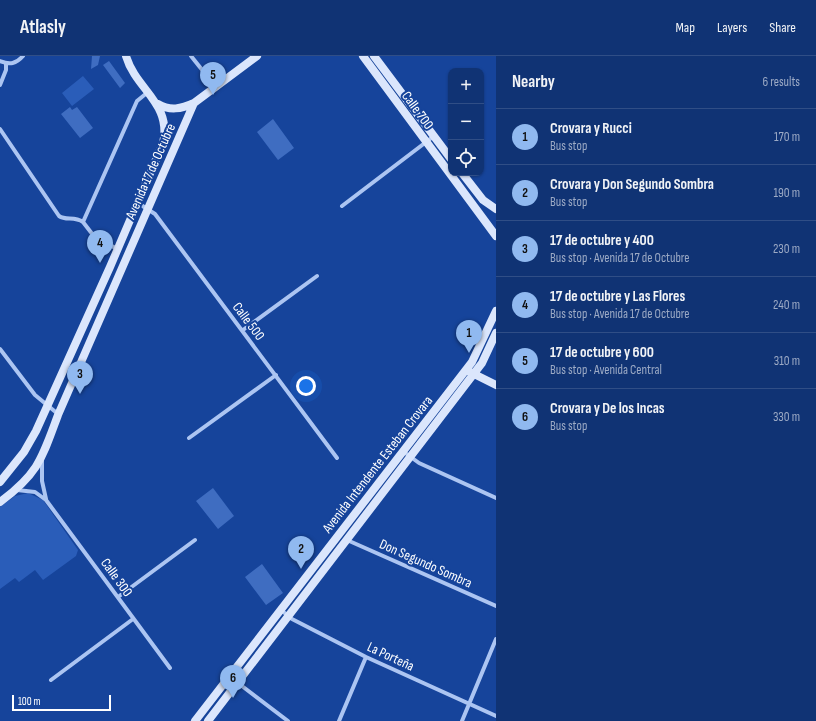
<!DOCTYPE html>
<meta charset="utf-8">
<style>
body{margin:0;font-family:"Sofia Sans Condensed",sans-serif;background:#1e3f7c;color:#f1f3f6}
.controls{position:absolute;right:12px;top:12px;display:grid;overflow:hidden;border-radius:8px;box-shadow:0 1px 3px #0004}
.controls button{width:36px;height:36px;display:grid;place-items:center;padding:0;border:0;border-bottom:1px solid #304e86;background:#103374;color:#f1f3f6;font:20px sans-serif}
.scale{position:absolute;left:12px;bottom:10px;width:99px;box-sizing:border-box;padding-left:4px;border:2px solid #fff;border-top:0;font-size:11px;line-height:14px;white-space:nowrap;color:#fff;-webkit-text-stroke:3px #16449b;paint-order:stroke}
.you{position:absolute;left:306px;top:330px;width:14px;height:14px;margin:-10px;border:3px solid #fff;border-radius:50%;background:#1a73e8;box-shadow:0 0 0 6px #1a73e833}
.badge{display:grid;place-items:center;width:26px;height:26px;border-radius:50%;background:#90b9f0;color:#111;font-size:13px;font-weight:700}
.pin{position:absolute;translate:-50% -33px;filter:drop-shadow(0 1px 2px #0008)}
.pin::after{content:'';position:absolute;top:21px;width:14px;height:12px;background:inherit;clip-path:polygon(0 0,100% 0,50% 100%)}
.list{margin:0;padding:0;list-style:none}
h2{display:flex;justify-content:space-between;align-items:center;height:52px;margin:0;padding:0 16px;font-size:17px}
h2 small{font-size:13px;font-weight:400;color:#9caac5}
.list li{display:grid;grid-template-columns:26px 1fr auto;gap:12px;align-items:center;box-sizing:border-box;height:56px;padding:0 16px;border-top:1px solid #304e86}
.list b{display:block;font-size:15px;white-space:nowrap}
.list p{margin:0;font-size:13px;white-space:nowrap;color:#9caac5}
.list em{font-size:13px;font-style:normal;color:#9caac5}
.icon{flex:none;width:22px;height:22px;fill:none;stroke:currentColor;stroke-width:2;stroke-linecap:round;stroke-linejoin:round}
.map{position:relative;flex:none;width:496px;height:665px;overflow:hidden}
header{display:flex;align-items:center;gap:24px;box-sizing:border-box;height:56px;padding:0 20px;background:#103374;border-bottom:1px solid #304e86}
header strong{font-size:19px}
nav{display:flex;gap:22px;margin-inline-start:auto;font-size:14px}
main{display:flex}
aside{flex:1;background:#103374}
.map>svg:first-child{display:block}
.green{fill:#2a5db9}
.building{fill:#3f6dc1}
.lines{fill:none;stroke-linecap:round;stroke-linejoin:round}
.street{stroke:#acc5f2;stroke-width:4}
.secondary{stroke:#dbe6fc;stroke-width:8}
.labels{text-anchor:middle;stroke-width:4;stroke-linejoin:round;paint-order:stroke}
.street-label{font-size:14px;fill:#fff;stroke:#16449b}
</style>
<header>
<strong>Atlasly</strong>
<nav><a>Map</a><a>Layers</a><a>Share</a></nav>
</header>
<main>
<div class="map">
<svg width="496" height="665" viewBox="0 0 496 665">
<rect width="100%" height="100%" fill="#16449b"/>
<path class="green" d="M83 20 94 33 72 50 62 37Z
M28 437 43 444 78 494 76 500 43 524 35 514 19 526 15 522 0 533V451L15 440Z"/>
<path class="building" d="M92 0H100L98 9 91 13Z
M109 5 125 27 120 32 103 9Z
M70 51 72 54 77 51 93 72 80 82 61 58Z
M273 63 294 92 278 104 257 76Z
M213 432 234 460 218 473 196 445Z
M262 508 283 537 266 549 245 521Z"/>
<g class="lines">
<path class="street" d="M191 0 215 30
M0 5C10 9 16 8 23 0
M0 29 6 14V8
M0 73 59 160C66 165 74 160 83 166
M138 147 155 158 337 402
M342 150 434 80
M117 193 93 179 83 166 137 45 148 36
M243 274 317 220
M0 293 35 339 58 358
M189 382 276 319
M404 396 419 407 496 442
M42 405V425L46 443
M17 434 35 436 46 444 170 612
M347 484 496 550
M118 541 195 484
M281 554 292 563 366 601 496 660
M51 624 133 563
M238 627 288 665
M339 665 366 601
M462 665 496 583"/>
<path class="secondary" d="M363 0 496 180
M374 0 451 103
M158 48C170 55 181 53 194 47L257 0
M462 117 483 144 496 153
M470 316 496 329
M0 426 24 396 36 375 110 211 163 87C172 47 136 34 126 0
M0 446C39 417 42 402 58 359L194 47
M195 665 472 306 496 255
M208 665 482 307 496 277"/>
</g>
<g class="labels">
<g class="street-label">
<text transform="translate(418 54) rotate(54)" y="5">Calle 700</text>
<text transform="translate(150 115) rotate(-66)" y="5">Avenida 17 de Octubre</text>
<text transform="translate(249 265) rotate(53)" y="5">Calle 500</text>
<text transform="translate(377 408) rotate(-52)" y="5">Avenida Intendente Esteban Crovara</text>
<text transform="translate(426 507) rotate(24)" y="5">Don Segundo Sombra</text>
<text transform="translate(117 521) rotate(54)" y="5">Calle 300</text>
<text transform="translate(391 600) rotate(25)" y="5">La Porteña</text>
</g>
</g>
</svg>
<div class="controls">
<button>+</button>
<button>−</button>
<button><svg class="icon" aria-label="locate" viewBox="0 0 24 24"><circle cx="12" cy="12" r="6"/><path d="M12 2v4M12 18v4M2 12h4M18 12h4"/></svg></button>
</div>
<div class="scale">100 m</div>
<div class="you"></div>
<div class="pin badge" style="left:469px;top:297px">1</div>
<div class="pin badge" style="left:301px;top:513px">2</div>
<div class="pin badge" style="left:80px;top:338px">3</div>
<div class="pin badge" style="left:100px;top:207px">4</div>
<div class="pin badge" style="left:213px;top:39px">5</div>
<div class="pin badge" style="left:233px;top:642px">6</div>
</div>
<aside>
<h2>Nearby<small>6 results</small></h2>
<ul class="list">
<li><span class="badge">1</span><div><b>Crovara y Rucci</b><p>Bus stop</p></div><em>170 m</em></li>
<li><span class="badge">2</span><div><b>Crovara y Don Segundo Sombra</b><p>Bus stop</p></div><em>190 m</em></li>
<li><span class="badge">3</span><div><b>17 de octubre y 400</b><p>Bus stop · Avenida 17 de Octubre</p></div><em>230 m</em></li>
<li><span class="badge">4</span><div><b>17 de octubre y Las Flores</b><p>Bus stop · Avenida 17 de Octubre</p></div><em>240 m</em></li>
<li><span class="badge">5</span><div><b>17 de octubre y 600</b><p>Bus stop · Avenida Central</p></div><em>310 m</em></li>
<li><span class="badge">6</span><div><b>Crovara y De los Incas</b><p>Bus stop</p></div><em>330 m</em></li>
</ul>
</aside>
</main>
